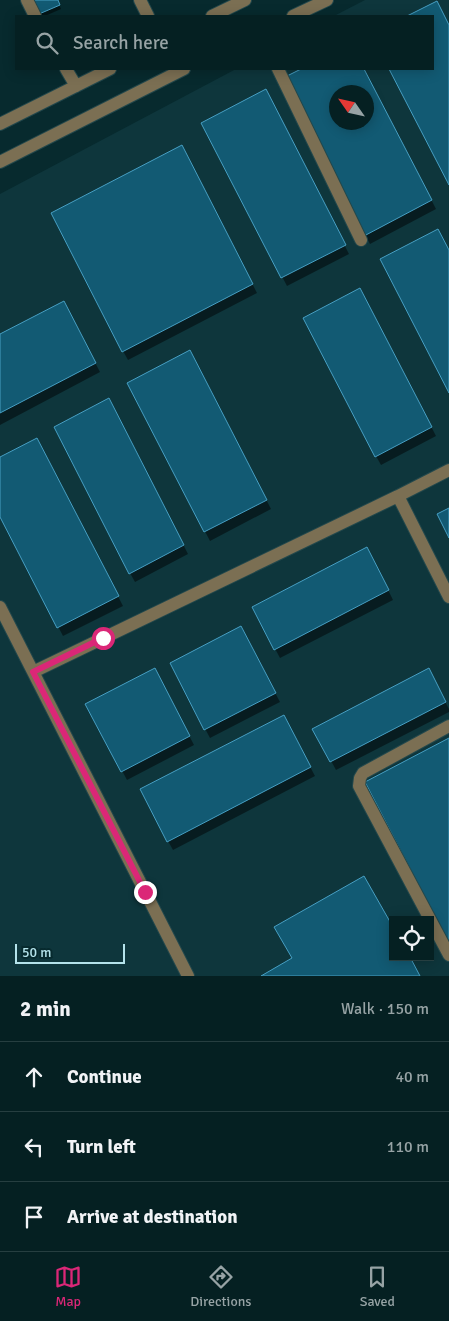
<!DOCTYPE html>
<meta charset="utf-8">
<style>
body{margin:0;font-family:Signika,sans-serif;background:#132d2f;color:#f1f3f6}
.controls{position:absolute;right:15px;bottom:15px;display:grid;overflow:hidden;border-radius:0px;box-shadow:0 2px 12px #0003}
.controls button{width:45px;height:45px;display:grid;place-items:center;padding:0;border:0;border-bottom:1px solid #263e40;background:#052022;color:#f1f3f6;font:25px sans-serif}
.compass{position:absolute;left:329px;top:85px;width:45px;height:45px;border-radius:50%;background:#052022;box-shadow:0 2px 12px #0003;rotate:304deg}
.scale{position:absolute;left:15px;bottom:12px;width:110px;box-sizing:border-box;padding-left:5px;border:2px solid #b4e3eb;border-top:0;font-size:14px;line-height:18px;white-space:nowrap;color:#b4e3eb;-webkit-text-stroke:4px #072a2e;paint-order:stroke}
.stop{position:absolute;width:15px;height:15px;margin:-11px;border:4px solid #db2777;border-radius:50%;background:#fff}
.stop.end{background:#db2777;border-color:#fff;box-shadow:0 1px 5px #0008}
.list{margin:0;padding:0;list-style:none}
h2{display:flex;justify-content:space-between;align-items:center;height:65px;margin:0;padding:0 20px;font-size:21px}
h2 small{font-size:16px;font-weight:400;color:#97a3a5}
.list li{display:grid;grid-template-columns:32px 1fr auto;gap:15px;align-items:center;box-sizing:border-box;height:70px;padding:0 20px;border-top:1px solid #263e40}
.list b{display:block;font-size:19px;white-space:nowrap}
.list em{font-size:16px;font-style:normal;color:#97a3a5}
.icon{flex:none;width:28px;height:28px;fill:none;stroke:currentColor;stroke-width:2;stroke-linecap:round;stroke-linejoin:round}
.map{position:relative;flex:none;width:449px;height:976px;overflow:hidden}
.search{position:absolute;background:#052022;box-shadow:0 2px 12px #0003;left:15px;right:15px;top:15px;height:55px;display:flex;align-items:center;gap:12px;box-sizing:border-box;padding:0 18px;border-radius:0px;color:#97a3a5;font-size:19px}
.sheet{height:275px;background:#052022}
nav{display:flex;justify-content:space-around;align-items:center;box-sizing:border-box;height:70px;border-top:1px solid #263e40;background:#052022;font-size:14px;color:#97a3a5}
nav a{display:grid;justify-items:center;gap:2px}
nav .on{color:#db2777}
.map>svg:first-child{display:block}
.built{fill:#0e363c;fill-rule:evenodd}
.shadow{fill:#0007;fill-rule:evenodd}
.building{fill:#125a73;stroke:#479fc3;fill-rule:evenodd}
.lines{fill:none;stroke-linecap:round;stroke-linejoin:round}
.minor-casing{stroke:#23484c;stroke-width:14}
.minor{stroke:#7b6f53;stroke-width:12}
.route{stroke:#db2777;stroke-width:6}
</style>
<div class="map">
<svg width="449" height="976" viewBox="0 0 449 976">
<rect width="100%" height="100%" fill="#072a2e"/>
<path class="built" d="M365 0H449V976H0V194L236 69H433V16H334ZM336 92H366V122H336ZM393 920H430V957H393Z"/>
<path class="shadow" d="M57 0 61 9 45 16H41L40 13Z
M436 3 449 26V182L391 69H433V16H410Z
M304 69H364L436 209 370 244 285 79ZM336 92H366V122H336Z
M270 100 349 254 287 286 203 123Z
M186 156 257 293 128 360 123 351Z
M365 298 436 436 381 465 376 456Z
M68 311 100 372 0 425V335Z
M195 360 271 509 210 541 129 383Z
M114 409 188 554 135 582 130 573Z
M42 448 123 606 63 636 0 514V458Z
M372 557 393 600 280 658 253 607Z
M245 636 280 702 210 738 171 664Z
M159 678 194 745 127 780 87 704Z
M433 679 449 709V712L336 770 314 729Z
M288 725 315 776 173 850 168 841Z"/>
<path class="building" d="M33 0H58L60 5 39 14Z
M437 1 449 25V185L389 69H433V16H407Z
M301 69H364L432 200 364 236 283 78ZM336 92H366V122H336Z
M266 89 346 245 281 278 201 123Z
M182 145 253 284 122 352 51 213Z
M438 229 449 250V393L380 259Z
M360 288 432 427 375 457 303 318Z
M64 301 96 363 0 413V334Z
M190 350 267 500 204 532 127 383Z
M109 398 184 545 129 574 54 427Z
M37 438 119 596 57 628 0 517V457Z
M449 508V538L437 514Z
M367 547 389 590 274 650 252 607Z
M241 626 276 693 204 730 170 663Z
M155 668 190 736 121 772 85 704Z
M429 668 446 702 330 762 312 729Z
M284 715 311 767 167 842 140 789Z
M449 738V944L365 782Z
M364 876 393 927V957H410L420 976H261L292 958 274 927Z"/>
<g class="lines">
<g class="minor-casing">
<path id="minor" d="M27 0 35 16
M140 0 148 16
M212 16 245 0
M293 16 327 0
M66 69 76 86
M278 69 361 240
M0 124 110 69
M0 162 184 69
M398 496 449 597
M0 607 188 976
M33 672 398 496 449 470
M449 726 363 773 360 778 359 786 449 955"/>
</g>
<use href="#minor" class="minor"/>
</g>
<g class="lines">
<path class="route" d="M103 638 33 672 145 892"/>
</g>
</svg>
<div class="controls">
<button><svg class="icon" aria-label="locate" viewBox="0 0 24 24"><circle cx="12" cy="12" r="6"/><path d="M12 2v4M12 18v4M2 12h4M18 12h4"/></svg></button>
</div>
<svg class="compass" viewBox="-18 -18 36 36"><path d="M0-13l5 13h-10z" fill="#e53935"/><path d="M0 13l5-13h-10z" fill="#97a3a5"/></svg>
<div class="scale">50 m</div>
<div class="stop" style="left:103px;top:638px"></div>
<div class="stop end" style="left:145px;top:892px"></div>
<div class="search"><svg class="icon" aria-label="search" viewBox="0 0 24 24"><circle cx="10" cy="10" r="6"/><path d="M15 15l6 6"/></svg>Search here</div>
</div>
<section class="sheet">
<h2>2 min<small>Walk · 150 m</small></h2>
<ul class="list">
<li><svg class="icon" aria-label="ahead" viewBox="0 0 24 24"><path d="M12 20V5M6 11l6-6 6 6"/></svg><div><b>Continue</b></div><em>40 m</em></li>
<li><svg class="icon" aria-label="left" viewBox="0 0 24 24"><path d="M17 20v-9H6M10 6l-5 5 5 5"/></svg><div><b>Turn left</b></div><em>110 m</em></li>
<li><svg class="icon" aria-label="arrive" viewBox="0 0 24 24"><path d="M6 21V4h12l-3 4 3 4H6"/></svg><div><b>Arrive at destination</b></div></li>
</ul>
</section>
<nav>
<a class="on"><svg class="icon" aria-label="map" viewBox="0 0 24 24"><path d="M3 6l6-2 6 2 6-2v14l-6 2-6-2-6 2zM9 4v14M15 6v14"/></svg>Map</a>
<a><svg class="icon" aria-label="directions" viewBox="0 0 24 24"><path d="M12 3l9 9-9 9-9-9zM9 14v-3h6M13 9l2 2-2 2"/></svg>Directions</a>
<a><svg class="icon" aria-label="saved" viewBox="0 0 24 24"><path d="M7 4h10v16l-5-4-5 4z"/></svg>Saved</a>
</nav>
